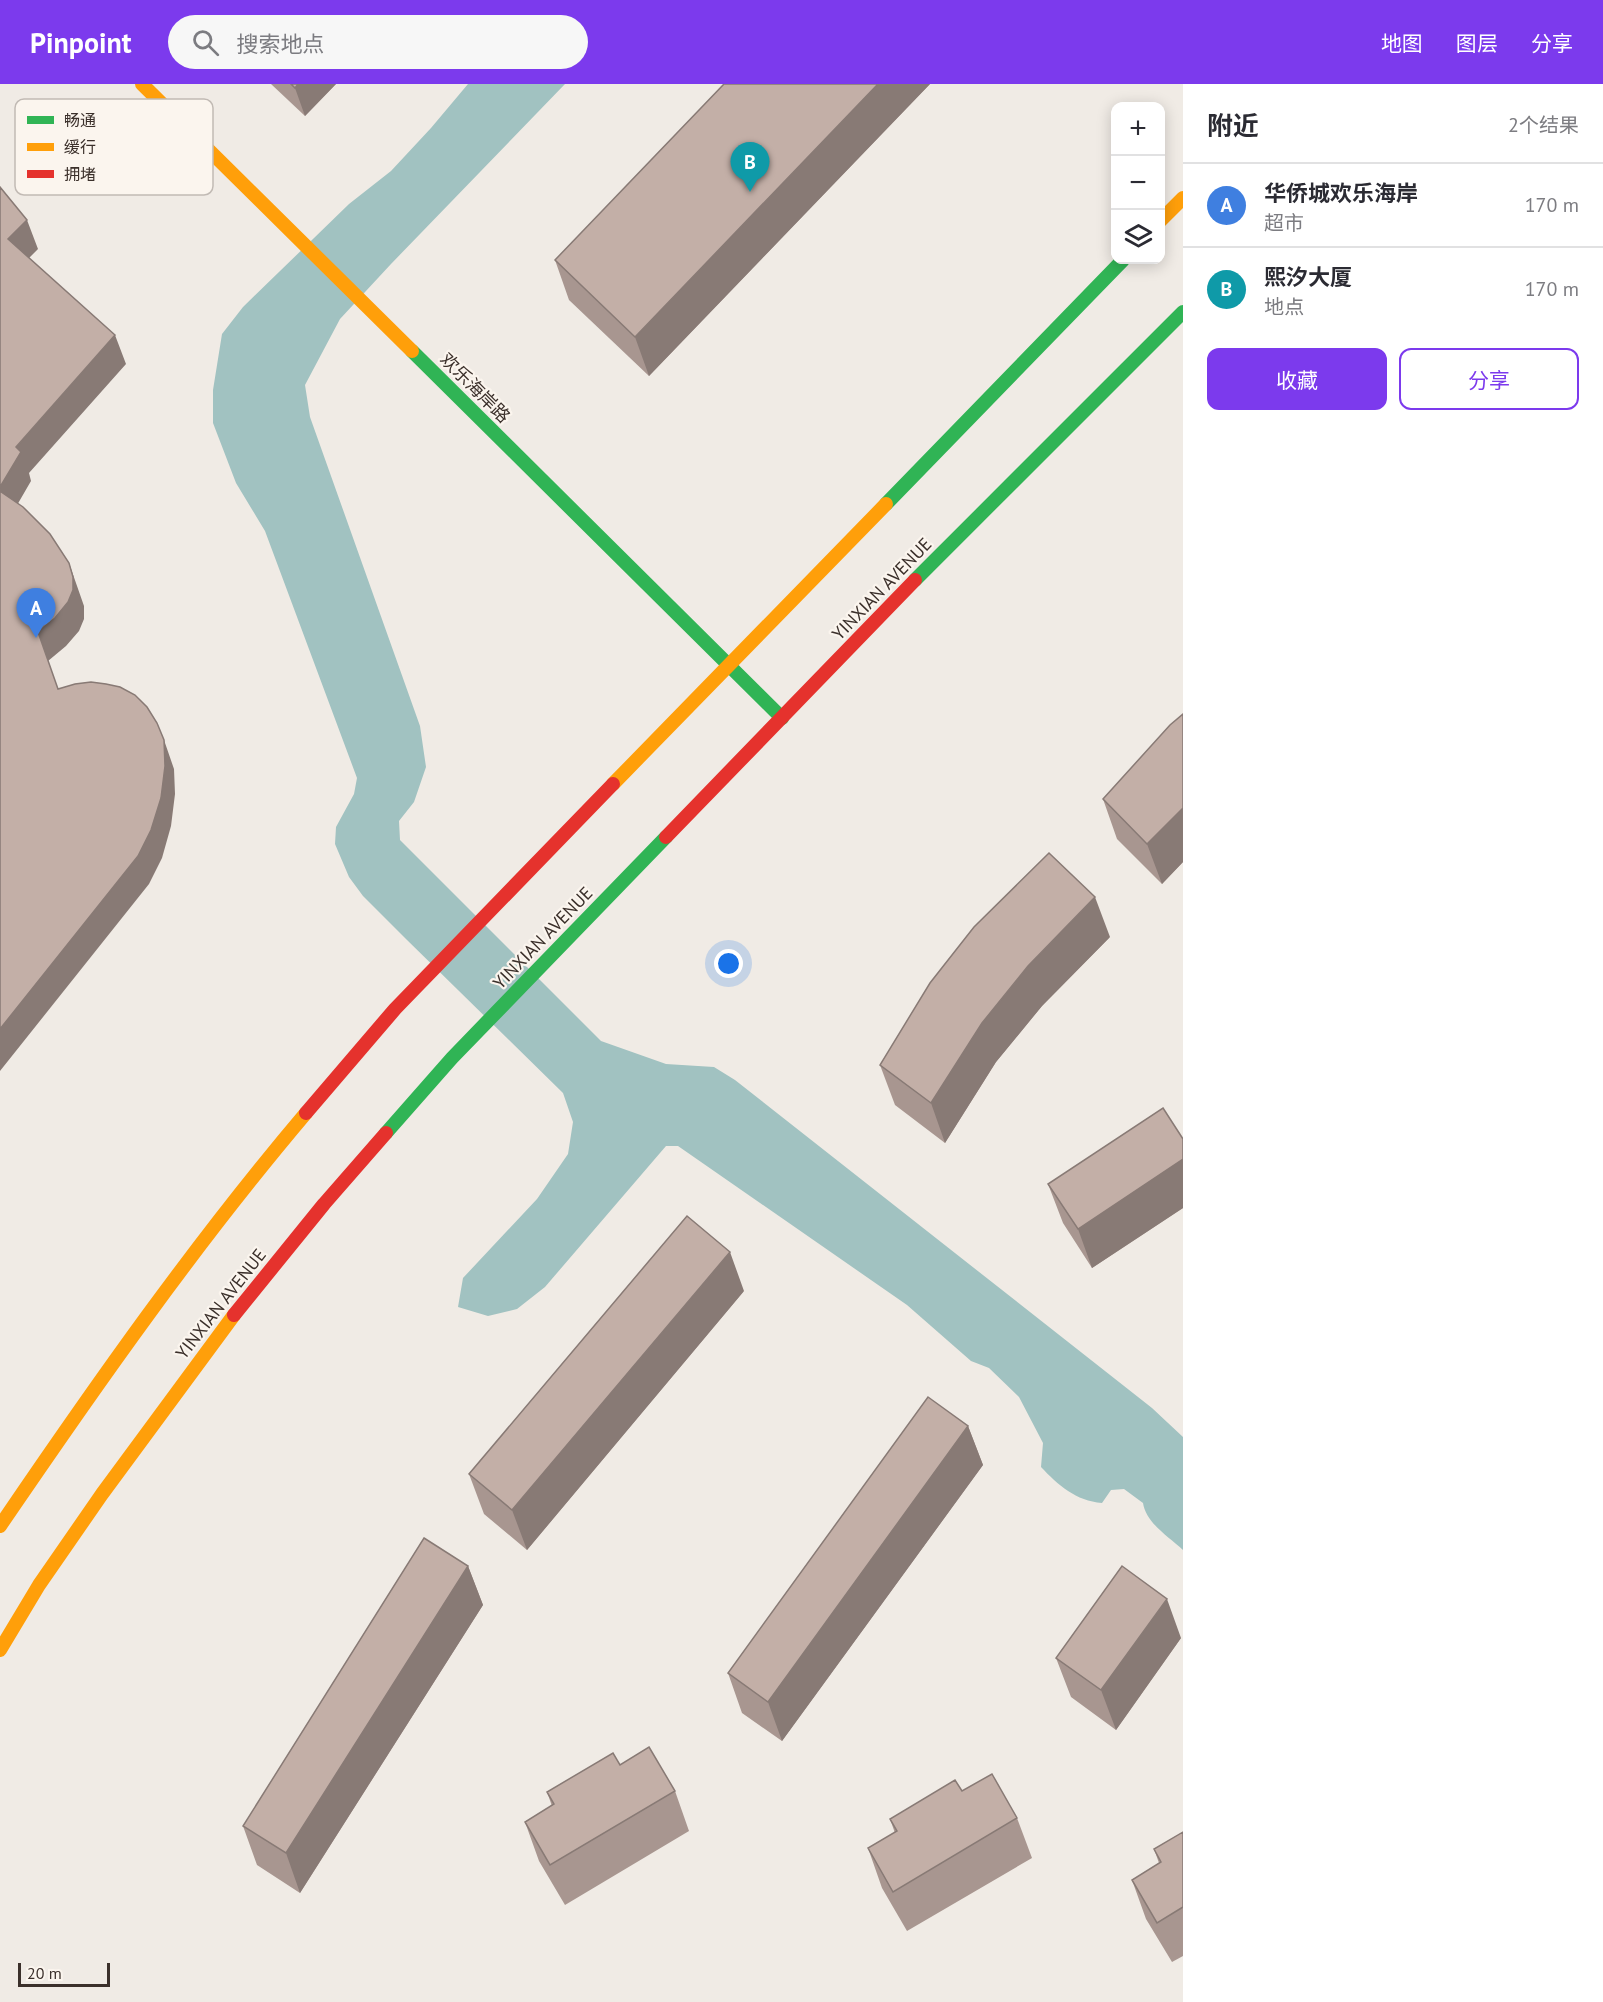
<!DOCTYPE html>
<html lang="zh">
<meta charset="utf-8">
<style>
body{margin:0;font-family:"PT Sans","Noto Sans SC",sans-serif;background:#f7f7f7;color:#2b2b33}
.controls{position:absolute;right:18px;top:18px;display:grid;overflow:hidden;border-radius:12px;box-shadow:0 3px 15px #0003}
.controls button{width:54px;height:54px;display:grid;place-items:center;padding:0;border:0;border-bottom:2px solid #e1e1e2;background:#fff;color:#2b2b33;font:30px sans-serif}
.scale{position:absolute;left:18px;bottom:15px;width:92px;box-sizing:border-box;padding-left:6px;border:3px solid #3b302b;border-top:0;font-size:16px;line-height:21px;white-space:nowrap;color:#3b302b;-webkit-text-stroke:4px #fbf5ee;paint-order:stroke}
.you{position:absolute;left:729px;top:880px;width:21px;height:21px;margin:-15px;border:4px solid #fff;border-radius:50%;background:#1a73e8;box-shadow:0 0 0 9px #1a73e833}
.badge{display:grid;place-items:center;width:39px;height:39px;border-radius:50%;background:#7c3aed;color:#fff;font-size:20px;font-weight:700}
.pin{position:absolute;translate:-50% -50px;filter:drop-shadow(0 2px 3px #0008)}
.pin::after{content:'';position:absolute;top:32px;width:21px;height:18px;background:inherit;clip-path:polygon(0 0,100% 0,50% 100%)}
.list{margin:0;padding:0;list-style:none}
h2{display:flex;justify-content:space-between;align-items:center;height:78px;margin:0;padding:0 24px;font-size:26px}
h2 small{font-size:20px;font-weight:400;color:#7c7c81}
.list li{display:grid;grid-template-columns:39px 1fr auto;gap:18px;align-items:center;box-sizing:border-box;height:84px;padding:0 24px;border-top:2px solid #e1e1e2}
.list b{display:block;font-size:22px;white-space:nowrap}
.list p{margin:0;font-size:20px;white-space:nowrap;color:#7c7c81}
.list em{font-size:20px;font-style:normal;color:#7c7c81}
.actions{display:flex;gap:12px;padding:18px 24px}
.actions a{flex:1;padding:14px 0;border:2px solid #7c3aed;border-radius:12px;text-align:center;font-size:21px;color:#7c3aed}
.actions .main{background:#7c3aed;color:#fff}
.icon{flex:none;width:33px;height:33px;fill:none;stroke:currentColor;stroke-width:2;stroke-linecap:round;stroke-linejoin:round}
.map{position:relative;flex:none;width:1183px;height:1918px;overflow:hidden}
header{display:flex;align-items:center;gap:36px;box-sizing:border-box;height:84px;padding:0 30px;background:#7c3aed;color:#fff}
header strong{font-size:28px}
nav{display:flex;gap:33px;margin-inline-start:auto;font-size:21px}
.search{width:420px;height:54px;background:#f7f7f7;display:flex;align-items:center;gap:15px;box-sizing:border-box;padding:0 21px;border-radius:33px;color:#7c7c81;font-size:22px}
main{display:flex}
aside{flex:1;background:#fff}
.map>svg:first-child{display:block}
.water{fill:#a1c2c1}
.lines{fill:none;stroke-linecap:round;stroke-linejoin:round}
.fast{stroke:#30b455;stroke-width:14}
.slow{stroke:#ff9f0a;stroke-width:14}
.jam{stroke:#e5322d;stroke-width:14}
.wall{fill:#a89690}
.shaded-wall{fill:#887a75}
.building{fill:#c3afa7;stroke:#887a75;stroke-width:1.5}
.labels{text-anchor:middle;stroke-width:4.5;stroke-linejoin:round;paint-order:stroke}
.street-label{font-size:18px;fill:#3b302b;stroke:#fbf5ee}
.key{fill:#fbf5ee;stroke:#c1bab4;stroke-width:1.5}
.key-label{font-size:16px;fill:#3b302b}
</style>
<header>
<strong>Pinpoint</strong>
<div class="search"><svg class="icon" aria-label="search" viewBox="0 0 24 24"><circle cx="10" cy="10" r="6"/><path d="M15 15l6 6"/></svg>搜索地点</div>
<nav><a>地图</a><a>图层</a><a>分享</a></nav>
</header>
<main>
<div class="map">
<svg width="1183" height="1918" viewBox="0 0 1183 1918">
<rect width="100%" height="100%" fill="#f0ebe5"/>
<path class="water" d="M468 0H565L391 180 340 235 305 301 310 333 420 642 426 683 414 718 399 737 400 756 601 957 666 980 714 983 735 996 1152 1324 1183 1353V1466C1168 1452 1146 1439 1143 1419L1124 1405 1111 1406 1102 1419C1076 1417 1058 1401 1041 1383L1043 1359 1019 1313 989 1284 971 1277 907 1221 678 1062H666L545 1203 517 1225 488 1232 458 1223 463 1194 537 1115 568 1070 573 1038 563 1009 406 855 363 812 349 793 335 760 336 743 354 710 357 694 265 447 236 399 213 339V306L222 250 243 223 349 120 391 87 431 44Z"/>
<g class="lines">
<path class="fast" d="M412 267 782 634
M886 420 1123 176
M915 496 1183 228
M386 1049 452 974 666 753"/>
<path class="slow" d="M142 0 412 267
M1160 137 1183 114
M613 700 886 420
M0 1442C96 1301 195 1160 306 1029
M0 1566 39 1501 102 1410 234 1231"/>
<path class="jam" d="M666 753 915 496
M306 1029 395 925 613 700
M234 1231 324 1120 386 1049"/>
</g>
<path class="wall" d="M271 0H336L305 32Z
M724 0H930L649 292 569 216 555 176Z
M1183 630V778L1162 800 1117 755 1103 715Z
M1110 853 1042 922 996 978 945 1059 895 1021 880 981Z
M1183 1055V1124L1092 1184 1063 1139 1048 1100Z
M744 1207 527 1466 484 1430 469 1390Z
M968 1342 983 1381 782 1657 742 1629 728 1589Z
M468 1482 483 1521 300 1809 257 1781 243 1742Z
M1181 1554 1116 1646 1071 1613 1056 1574Z
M620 1681 675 1707 689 1747 565 1821 539 1777 525 1738 552 1722 547 1708Z
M962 1707 1017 1734 1032 1774 907 1847 882 1804 868 1764 895 1749 890 1735Z
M1183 1748V1872L1172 1878 1146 1835 1132 1796 1159 1779 1154 1765Z"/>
<path class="shaded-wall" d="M298 0H336L305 32 295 4Z
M878 0H930L649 292 635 253Z
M27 136 38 165 19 184 8 155Z
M115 251 126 280 29 389 31 397 9 435 0 410V403L16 363Z
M69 479 84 522V535L79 547 66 562 48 577 68 634 38 548Z
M164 656 174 685 175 710 171 742 162 774 149 800 0 987V945Z
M1183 724V778L1162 800 1147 760Z
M1095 813 1110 853 1042 922 996 978 945 1059 931 1019 982 939 1028 882Z
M1183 1075V1124L1092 1184 1078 1145Z
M730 1168 744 1207 527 1466 512 1426Z
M968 1342 983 1381 782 1657 768 1618Z
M468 1482 483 1521 300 1809 286 1769Z
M1167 1515 1181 1554 1116 1646 1101 1606Z"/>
<path class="building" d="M291 0H298L295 4Z
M724 0H878L635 253 555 176Z
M0 103 27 136 8 155 115 251 16 363 21 368 0 403Z
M0 407 23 423 50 450 69 479 73 493V506L68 518 55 534 38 548 58 605 75 600 91 598 106 600 120 603 135 611 147 623 157 639 164 656 165 682 161 714 151 746 138 772 0 945Z
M1183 630V724L1147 760 1103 715 1170 641Z
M1049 769 1095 813 1028 882 982 939 931 1019 880 981 930 899 974 843Z
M1163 1024 1183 1055V1075L1078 1145 1048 1100Z
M687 1132 730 1168 512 1426 469 1390Z
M928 1313 968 1342 768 1618 728 1589Z
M424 1454 468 1482 286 1769 243 1742Z
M1122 1482 1167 1515 1101 1606 1056 1574Z
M649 1663 675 1707 550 1781 525 1738 554 1720 547 1708 613 1669 620 1681Z
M992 1690 1017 1734 893 1808 868 1764 897 1747 890 1735 955 1696 962 1707Z
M1183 1748V1823L1157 1839 1132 1796 1161 1778 1154 1765Z"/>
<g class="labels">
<g class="street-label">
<text transform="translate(475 304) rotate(45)" y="6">欢乐海岸路</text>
<text transform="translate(882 505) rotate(-46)" y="6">YINXIAN AVENUE</text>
<text transform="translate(543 854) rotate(-46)" y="6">YINXIAN AVENUE</text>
<text transform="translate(221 1220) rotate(-52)" y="6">YINXIAN AVENUE</text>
</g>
</g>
<rect x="15" y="15" width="198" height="96" rx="9" class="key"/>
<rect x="27" y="32" width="27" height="8" fill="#30b455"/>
<rect x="27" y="59" width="27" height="8" fill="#ff9f0a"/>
<rect x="27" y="86" width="27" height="8" fill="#e5322d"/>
<g class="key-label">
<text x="64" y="42">畅通</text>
<text x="64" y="69">缓行</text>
<text x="64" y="96">拥堵</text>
</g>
</svg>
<div class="controls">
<button>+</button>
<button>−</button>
<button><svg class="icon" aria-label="layers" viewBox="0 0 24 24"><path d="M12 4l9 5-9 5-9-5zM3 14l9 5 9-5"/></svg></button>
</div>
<div class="scale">20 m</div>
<div class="you"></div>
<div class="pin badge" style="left:36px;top:554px;background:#3f7fe0">A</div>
<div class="pin badge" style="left:750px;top:108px;background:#0f9aa8">B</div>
</div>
<aside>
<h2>附近<small>2个结果</small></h2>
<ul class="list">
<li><span class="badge" style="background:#3f7fe0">A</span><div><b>华侨城欢乐海岸</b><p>超市</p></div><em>170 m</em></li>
<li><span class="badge" style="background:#0f9aa8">B</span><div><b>熙汐大厦</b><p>地点</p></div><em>170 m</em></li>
</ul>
<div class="actions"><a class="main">收藏</a><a>分享</a></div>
</aside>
</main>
